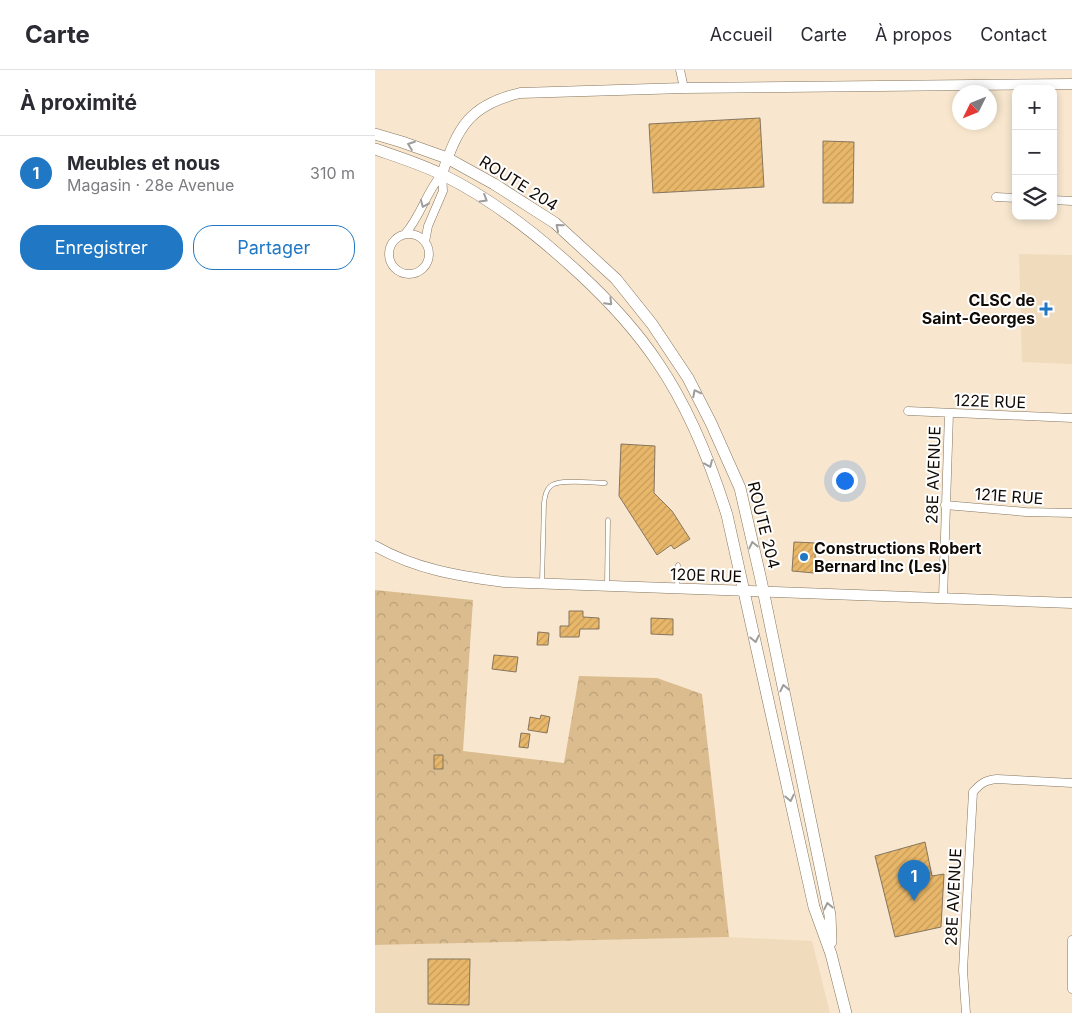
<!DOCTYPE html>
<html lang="fr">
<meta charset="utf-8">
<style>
body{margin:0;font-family:Inter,sans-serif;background:#f7f7f7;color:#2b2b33}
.controls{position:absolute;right:15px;top:15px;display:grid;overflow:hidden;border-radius:10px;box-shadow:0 2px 8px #0003}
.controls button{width:45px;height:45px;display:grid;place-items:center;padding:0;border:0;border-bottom:1px solid #e1e1e2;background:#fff;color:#2b2b33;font:25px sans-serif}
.compass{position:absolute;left:577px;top:15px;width:45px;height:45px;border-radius:50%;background:#fff;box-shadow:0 2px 8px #0003;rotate:227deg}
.you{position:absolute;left:469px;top:410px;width:18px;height:18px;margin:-12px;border:4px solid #fff;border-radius:50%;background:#1a73e8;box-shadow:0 0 0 8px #1a73e833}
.badge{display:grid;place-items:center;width:32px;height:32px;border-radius:50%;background:#2078c5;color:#fff;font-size:16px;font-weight:700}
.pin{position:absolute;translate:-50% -41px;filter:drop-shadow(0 1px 2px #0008)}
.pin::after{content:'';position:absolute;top:26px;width:18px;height:15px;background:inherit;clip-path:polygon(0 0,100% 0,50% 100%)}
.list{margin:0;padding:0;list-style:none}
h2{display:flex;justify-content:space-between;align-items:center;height:65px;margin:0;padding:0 20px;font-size:21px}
h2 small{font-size:16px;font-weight:400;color:#7c7c81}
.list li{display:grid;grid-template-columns:32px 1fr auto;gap:15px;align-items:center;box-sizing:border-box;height:75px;padding:0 20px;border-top:1px solid #e1e1e2}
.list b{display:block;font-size:19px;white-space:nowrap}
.list p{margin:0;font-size:16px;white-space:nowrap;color:#7c7c81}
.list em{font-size:16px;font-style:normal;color:#7c7c81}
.actions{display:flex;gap:10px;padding:15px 20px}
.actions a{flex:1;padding:11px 0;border:1px solid #2078c5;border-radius:20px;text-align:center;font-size:18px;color:#2078c5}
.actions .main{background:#2078c5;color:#fff}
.icon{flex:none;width:28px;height:28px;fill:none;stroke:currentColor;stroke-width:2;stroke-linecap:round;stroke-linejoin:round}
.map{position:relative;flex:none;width:697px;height:943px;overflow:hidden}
header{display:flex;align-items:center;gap:30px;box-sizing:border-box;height:70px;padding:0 25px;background:#fff;border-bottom:1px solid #e1e1e2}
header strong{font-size:24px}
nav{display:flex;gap:28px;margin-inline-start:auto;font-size:18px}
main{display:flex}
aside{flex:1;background:#fff}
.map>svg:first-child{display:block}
.built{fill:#f0dbbc}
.forest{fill:url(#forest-crowns)}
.building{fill:url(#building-hatch);stroke:#85765f}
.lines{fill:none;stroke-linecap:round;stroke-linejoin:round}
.service-casing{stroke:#84755f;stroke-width:5}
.minor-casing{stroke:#84755f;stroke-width:9}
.tertiary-casing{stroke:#84755f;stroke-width:11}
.secondary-casing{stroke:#84755f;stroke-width:12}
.service{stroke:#fff;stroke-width:4}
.minor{stroke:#fff;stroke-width:8}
.tertiary{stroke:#fff;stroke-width:10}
.secondary{stroke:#fff;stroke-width:11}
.oneway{stroke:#9f9d9b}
.poi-dot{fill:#2078c5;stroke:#fff;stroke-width:2}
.labels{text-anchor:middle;stroke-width:4;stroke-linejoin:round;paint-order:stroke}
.street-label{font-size:16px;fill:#100a04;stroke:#fff}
.poi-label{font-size:16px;font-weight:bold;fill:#100a04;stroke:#fff;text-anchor:end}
</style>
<header>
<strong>Carte</strong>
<nav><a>Accueil</a><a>Carte</a><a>À propos</a><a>Contact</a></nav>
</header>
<main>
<aside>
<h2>À proximité<small></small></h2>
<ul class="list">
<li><span class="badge">1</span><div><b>Meubles et nous</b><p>Magasin · 28e Avenue</p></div><em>310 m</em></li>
</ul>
<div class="actions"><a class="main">Enregistrer</a><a>Partager</a></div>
</aside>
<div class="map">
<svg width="697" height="943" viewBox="0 0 697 943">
<defs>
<pattern id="forest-crowns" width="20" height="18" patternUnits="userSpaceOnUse" patternTransform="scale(1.25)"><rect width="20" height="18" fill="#dabc8e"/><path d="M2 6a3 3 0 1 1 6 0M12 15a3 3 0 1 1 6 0" fill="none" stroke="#baa079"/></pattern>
<pattern id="building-hatch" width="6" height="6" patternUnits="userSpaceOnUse" patternTransform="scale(1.25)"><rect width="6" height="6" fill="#e8b76a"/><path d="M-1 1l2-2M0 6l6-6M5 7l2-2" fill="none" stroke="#c69c5a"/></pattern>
</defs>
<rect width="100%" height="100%" fill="#f8e7ce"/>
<path class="built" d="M644 184 697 185V294L647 292Z
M354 867 437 871 455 943H0V875Z"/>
<path class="forest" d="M0 520 98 530 88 681 189 693 204 606 282 608 327 624 354 867 0 875Z"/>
<path class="building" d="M385 48 389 117 278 123 274 54Z
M448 71 479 72 478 133H448Z
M246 374 280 376 279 423 297 441 315 469 299 479 296 475 282 485 244 426Z
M419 472 441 473 439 503 417 501Z
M194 541H208V547L224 548V559H205L204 567H185V556H194Z
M276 548 298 549V565L276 564Z
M163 562 174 563 173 575H162Z
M119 585 143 587 141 602 117 599Z
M166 645 175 647 172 663 153 660 155 647 165 649Z
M146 663 155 664 153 678 144 677Z
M59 685H68V699H59Z
M550 772 557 806 569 804 566 857 520 867 500 786Z
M53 889H95L94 935 53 934Z"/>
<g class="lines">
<g class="service-casing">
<path id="service" d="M167 512 169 433C170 426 171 419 177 415 186 409 219 413 230 413
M232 514 233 450
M302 516 303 495"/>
</g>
<g class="minor-casing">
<path id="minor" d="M305 0 309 18
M621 127 641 128
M678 130 697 131
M30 164C46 146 51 122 67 104
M14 184a20 20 0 1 1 40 0a20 20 0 1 1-40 0Z
M50 172 53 156 68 121 67 104
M533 341 697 348
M570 435 651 442 697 443
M568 528 574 343
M697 870V919
M591 943 588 900 598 722C605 714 610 710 622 709L697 713"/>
</g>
<g class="tertiary-casing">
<path id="tertiary" d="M67 104C83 57 94 35 145 23L309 18 697 14
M0 476C40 499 83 506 129 512L697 533"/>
</g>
<g class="secondary-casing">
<path id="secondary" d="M0 64 27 72 72 88 119 114 180 153 241 209 277 254 313 308 336 353 365 418 386 510 455 845 456 872
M0 79C23 87 46 94 68 105 119 130 164 166 206 205 235 232 261 260 283 293 313 337 336 394 352 445L439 837 456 884 471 943"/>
</g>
<use href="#service" class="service"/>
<use href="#minor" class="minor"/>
<use href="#tertiary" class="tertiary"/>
<use href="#secondary" class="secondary"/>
</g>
<defs><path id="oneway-chevron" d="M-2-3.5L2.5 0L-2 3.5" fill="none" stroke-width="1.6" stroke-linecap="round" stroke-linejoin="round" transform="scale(1.25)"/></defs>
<g class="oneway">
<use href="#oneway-chevron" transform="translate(36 75) rotate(-160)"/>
<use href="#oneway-chevron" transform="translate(109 129) rotate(31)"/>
<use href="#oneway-chevron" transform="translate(49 134) rotate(113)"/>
<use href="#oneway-chevron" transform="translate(184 157) rotate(-140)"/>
<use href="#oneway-chevron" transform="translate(234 232) rotate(45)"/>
<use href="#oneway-chevron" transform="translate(321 323) rotate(-117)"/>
<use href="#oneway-chevron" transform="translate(334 394) rotate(67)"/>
<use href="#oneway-chevron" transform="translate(378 475) rotate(-103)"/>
<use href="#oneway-chevron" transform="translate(380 569) rotate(78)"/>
<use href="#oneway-chevron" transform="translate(409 618) rotate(-102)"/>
<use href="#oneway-chevron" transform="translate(415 728) rotate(78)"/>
<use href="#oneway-chevron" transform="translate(453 836) rotate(-102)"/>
</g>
<g class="poi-dot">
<path d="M668.5 231.5h5v5h5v5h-5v5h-5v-5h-5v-5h5z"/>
<circle cx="429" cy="487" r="5"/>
</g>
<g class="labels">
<g class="street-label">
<text transform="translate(144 113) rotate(32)" y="6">ROUTE 204</text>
<text transform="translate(615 331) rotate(2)" y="6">122E RUE</text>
<text transform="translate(558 405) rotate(-88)" y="6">28E AVENUE</text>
<text transform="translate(634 426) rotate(4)" y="6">121E RUE</text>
<text transform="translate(389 455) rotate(76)" y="6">ROUTE 204</text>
<text transform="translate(331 505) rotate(2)" y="6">120E RUE</text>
<text transform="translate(578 827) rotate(-87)" y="6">28E AVENUE</text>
</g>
<g class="poi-label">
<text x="660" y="236">CLSC de<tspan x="660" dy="18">Saint-Georges</tspan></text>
<text x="439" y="484" text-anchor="start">Constructions Robert<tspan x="439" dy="18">Bernard Inc (Les)</tspan></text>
</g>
</g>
</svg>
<div class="controls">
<button>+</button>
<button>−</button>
<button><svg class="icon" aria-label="layers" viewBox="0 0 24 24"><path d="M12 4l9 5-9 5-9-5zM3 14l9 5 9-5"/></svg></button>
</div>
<svg class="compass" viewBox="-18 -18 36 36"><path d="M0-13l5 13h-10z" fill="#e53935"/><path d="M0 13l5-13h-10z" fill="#7c7c81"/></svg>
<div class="you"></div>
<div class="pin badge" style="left:539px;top:831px">1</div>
</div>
</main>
